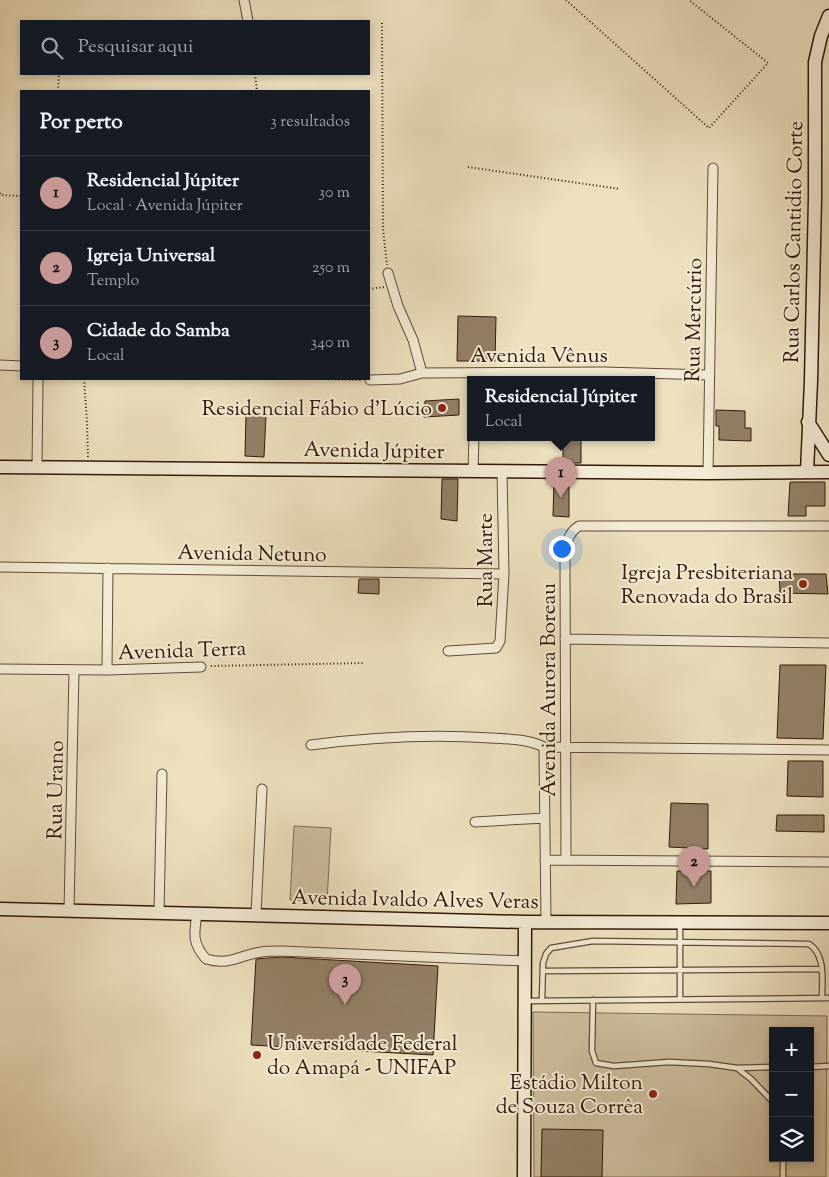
<!DOCTYPE html>
<html lang="pt">
<meta charset="utf-8">
<style>
body{margin:0;font-family:"Sorts Mill Goudy",serif;background:#242831;color:#f1f3f6}
.controls{position:absolute;right:15px;bottom:15px;display:grid;overflow:hidden;border-radius:0px;box-shadow:0 2px 8px #0003}
.controls button{width:45px;height:45px;display:grid;place-items:center;padding:0;border:0;border-bottom:1px solid #363941;background:#171b24;color:#f1f3f6;font:25px sans-serif}
.you{position:absolute;left:561px;top:548px;width:18px;height:18px;margin:-12px;border:4px solid #fff;border-radius:50%;background:#1a73e8;box-shadow:0 0 0 8px #1a73e833}
.badge{display:grid;place-items:center;width:32px;height:32px;border-radius:50%;background:#c59692;color:#111;font-size:16px;font-weight:700}
.pin{position:absolute;translate:-50% -41px;filter:drop-shadow(0 1px 2px #0008)}
.pin::after{content:'';position:absolute;top:26px;width:18px;height:15px;background:inherit;clip-path:polygon(0 0,100% 0,50% 100%)}
.popup{position:absolute;left:467px;top:376px;width:188px;height:65px;box-sizing:border-box;display:grid;place-content:center;border-radius:0px;background:#171b24;filter:drop-shadow(0 1px 4px #0005);font-size:16px;white-space:nowrap;color:#9ea1a6}
.popup b{font-size:19px;color:#f1f3f6}
.popup::after{content:'';position:absolute;left:50%;top:100%;margin-left:-10px;border:10px solid transparent;border-top-color:#171b24}
.list{margin:0;padding:0;list-style:none}
h2{display:flex;justify-content:space-between;align-items:center;height:65px;margin:0;padding:0 20px;font-size:21px}
h2 small{font-size:16px;font-weight:400;color:#9ea1a6}
.list li{display:grid;grid-template-columns:32px 1fr auto;gap:15px;align-items:center;box-sizing:border-box;height:75px;padding:0 20px;border-top:1px solid #363941}
.list b{display:block;font-size:19px;white-space:nowrap}
.list p{margin:0;font-size:16px;white-space:nowrap;color:#9ea1a6}
.list em{font-size:16px;font-style:normal;color:#9ea1a6}
.icon{flex:none;width:28px;height:28px;fill:none;stroke:currentColor;stroke-width:2;stroke-linecap:round;stroke-linejoin:round}
.map{position:relative;flex:none;width:829px;height:1177px;overflow:hidden}
.search{position:absolute;background:#171b24;box-shadow:0 2px 8px #0003;left:20px;top:20px;width:350px;height:55px;display:flex;align-items:center;gap:12px;box-sizing:border-box;padding:0 18px;border-radius:0px;color:#9ea1a6;font-size:19px}
.panel{position:absolute;background:#171b24;box-shadow:0 2px 8px #0003;left:20px;top:90px;width:350px;height:290px;border-radius:0px}
.map>svg:first-child{display:block}
.green{fill:#cdbe9f;stroke:#806a54;fill-rule:evenodd}
.building{fill:#938068;stroke:#32170a}
.lines{fill:none;stroke-linecap:round;stroke-linejoin:round}
.lane-casing{stroke:#614937;stroke-width:7}
.street-casing{stroke:#614937;stroke-width:11}
.secondary-casing{stroke:#32170a;stroke-width:15}
.path{stroke:#32170a;stroke-width:2;stroke-dasharray:1 2.5;stroke-linecap:butt}
.lane{stroke:#f3ebd5;stroke-width:4.5}
.street{stroke:#f3ebd5;stroke-width:9}
.secondary{stroke:#f3ebd5;stroke-width:12}
.poi-dot{fill:#8f2418;stroke:#f3ebd5;stroke-width:2}
.labels{text-anchor:middle;stroke-width:4;stroke-linejoin:round;paint-order:stroke}
.street-label{font-size:21px;fill:#32170a;stroke:#f3ebd5}
.poi-label{font-size:21px;fill:#32170a;stroke:#f3ebd5;text-anchor:end}
</style>
<div class="map">
<svg width="829" height="1177" viewBox="0 0 829 1177">
<rect width="100%" height="100%" fill="#ede0be"/>
<filter id="stains"><feTurbulence type="fractalNoise" baseFrequency=".004" numOctaves="4"/><feColorMatrix values="0 0 0 0 .2 0 0 0 0 .09 0 0 0 0 .02 0 0 0 .5 -.17"/></filter>
<radialGradient id="worn" r=".72"><stop offset=".6" stop-color="#630" stop-opacity="0"/><stop offset="1" stop-color="#630" stop-opacity=".3"/></radialGradient>
<path class="green" d="M294 826 331 828 327 902 290 900Z
M533 1012 827 1016 826 1177H534ZM773 1031H810V1158H773Z"/>
<path class="building" d="M458 316 496 317 495 361H457Z
M459 399V415L424 417 425 401Z
M716 410 745 411V428H751V441L719 440V426H716Z
M246 414 266 415 264 457 245 456Z
M563 437H581V463H563Z
M442 479H458L457 521 441 519Z
M554 480H569V517L553 516Z
M790 482H825V506H806V516H788Z
M779 574H826L828 594 780 593Z
M359 579H379V594L358 593Z
M780 665H826L823 739 777 738Z
M788 761H823V797L787 796Z
M671 803 708 804V849L669 847Z
M777 815H824V832L776 831Z
M677 871H711V903L676 904Z
M281 957 438 966 433 1055 251 1045 256 959Z
M542 1129 603 1130 602 1177H541Z"/>
<g class="lines">
<g class="lane-casing">
<path id="lane" d="M543 971 821 969
M680 999V924
M542 1000 543 963 546 954 551 948 593 941 809 944C826 955 822 980 822 998
M593 1000 592 1051 596 1063 614 1066 669 1062 709 1064 737 1068 751 1079 773 1102
M525 1001 829 998
M810 1067 829 1066
M737 1068 773 1067
M783 1177V1158"/>
</g>
<g class="street-casing">
<path id="street" d="M244 0 248 21
M388 273 398 306 413 340 422 373
M0 365 21 366
M370 380 400 379 422 373 604 372 709 375
M37 467 38 379
M473 470 474 437
M708 473 713 168
M0 567 504 574
M565 639 829 643
M448 651 496 648 500 641 504 574 502 471
M0 669 107 670 201 667
M107 670 108 568
M311 745C372 737 431 734 491 738 510 739 527 739 544 747L829 750
M544 747 546 922
M475 822 545 818
M545 860 829 862
M566 860 565 562C566 547 566 534 579 526H829
M69 911 74 670
M159 913 162 774
M197 914C194 934 192 943 206 959 230 966 240 955 261 952 267 951 274 951 281 951L525 961
M256 915 262 789"/>
</g>
<g class="secondary-casing">
<path id="secondary" d="M808 422 829 455
M0 467 708 473 829 472
M807 472 811 381 815 198V62L821 36 829 16
M0 909 525 922 829 923
M524 1177 525 922"/>
</g>
<path class="path" d="M566 0 709 128 768 63 689 0
M382 23 383 229 387 265
M255 74 257 91
M58 91 59 74
M468 167 620 189
M0 193 1 195 21 196
M369 289 384 287
M84 379 87 422 88 457
M321 379 361 380
M211 666 365 663"/>
<use href="#lane" class="lane"/>
<use href="#street" class="street"/>
<use href="#secondary" class="secondary"/>
</g>
<g class="poi-dot">
<circle cx="442" cy="408" r="5"/>
<circle cx="803" cy="584" r="5"/>
<circle cx="257" cy="1055" r="5"/>
<circle cx="653" cy="1094" r="5"/>
</g>
<g class="labels">
<g class="street-label">
<text transform="translate(793 242) rotate(-89)" y="7">Rua Carlos Cantidio Corte</text>
<text transform="translate(693 320) rotate(-89)" y="7">Rua Mercúrio</text>
<text x="539" y="362">Avenida Vênus</text>
<text transform="translate(374 450) rotate(1)" y="7">Avenida Júpiter</text>
<text transform="translate(252 553) rotate(1)" y="7">Avenida Netuno</text>
<text transform="translate(485 560) rotate(-90)" y="7">Rua Marte</text>
<text transform="translate(182 650) rotate(-2)" y="7">Avenida Terra</text>
<text transform="translate(548 690) rotate(-90)" y="7">Avenida Aurora Boreau</text>
<text transform="translate(55 790) rotate(-89)" y="7">Rua Urano</text>
<text transform="translate(415 899) rotate(1)" y="7">Avenida Ivaldo Alves Veras</text>
</g>
<g class="poi-label">
<text x="432" y="415">Residencial Fábio d'Lúcio</text>
<text x="793" y="579">Igreja Presbiteriana<tspan x="793" dy="24">Renovada do Brasil</tspan></text>
<text x="267" y="1050" text-anchor="start">Universidade Federal<tspan x="267" dy="24">do Amapá - UNIFAP</tspan></text>
<text x="643" y="1089">Estádio Milton<tspan x="643" dy="24">de Souza Corrêa</tspan></text>
</g>
</g>
<rect width="100%" height="100%" filter="url(#stains)"/>
<rect width="100%" height="100%" fill="url(#worn)"/>
</svg>
<div class="controls">
<button>+</button>
<button>−</button>
<button><svg class="icon" aria-label="layers" viewBox="0 0 24 24"><path d="M12 4l9 5-9 5-9-5zM3 14l9 5 9-5"/></svg></button>
</div>
<div class="you"></div>
<div class="pin badge" style="left:561px;top:498px">1</div>
<div class="popup"><b>Residencial Júpiter</b>Local</div>
<div class="pin badge" style="left:694px;top:887px">2</div>
<div class="pin badge" style="left:345px;top:1005px">3</div>
<div class="search"><svg class="icon" aria-label="search" viewBox="0 0 24 24"><circle cx="10" cy="10" r="6"/><path d="M15 15l6 6"/></svg>Pesquisar aqui</div>
<section class="panel">
<h2>Por perto<small>3 resultados</small></h2>
<ul class="list">
<li><span class="badge">1</span><div><b>Residencial Júpiter</b><p>Local · Avenida Júpiter</p></div><em>30 m</em></li>
<li><span class="badge">2</span><div><b>Igreja Universal</b><p>Templo</p></div><em>250 m</em></li>
<li><span class="badge">3</span><div><b>Cidade do Samba</b><p>Local</p></div><em>340 m</em></li>
</ul>
</section>
</div>
